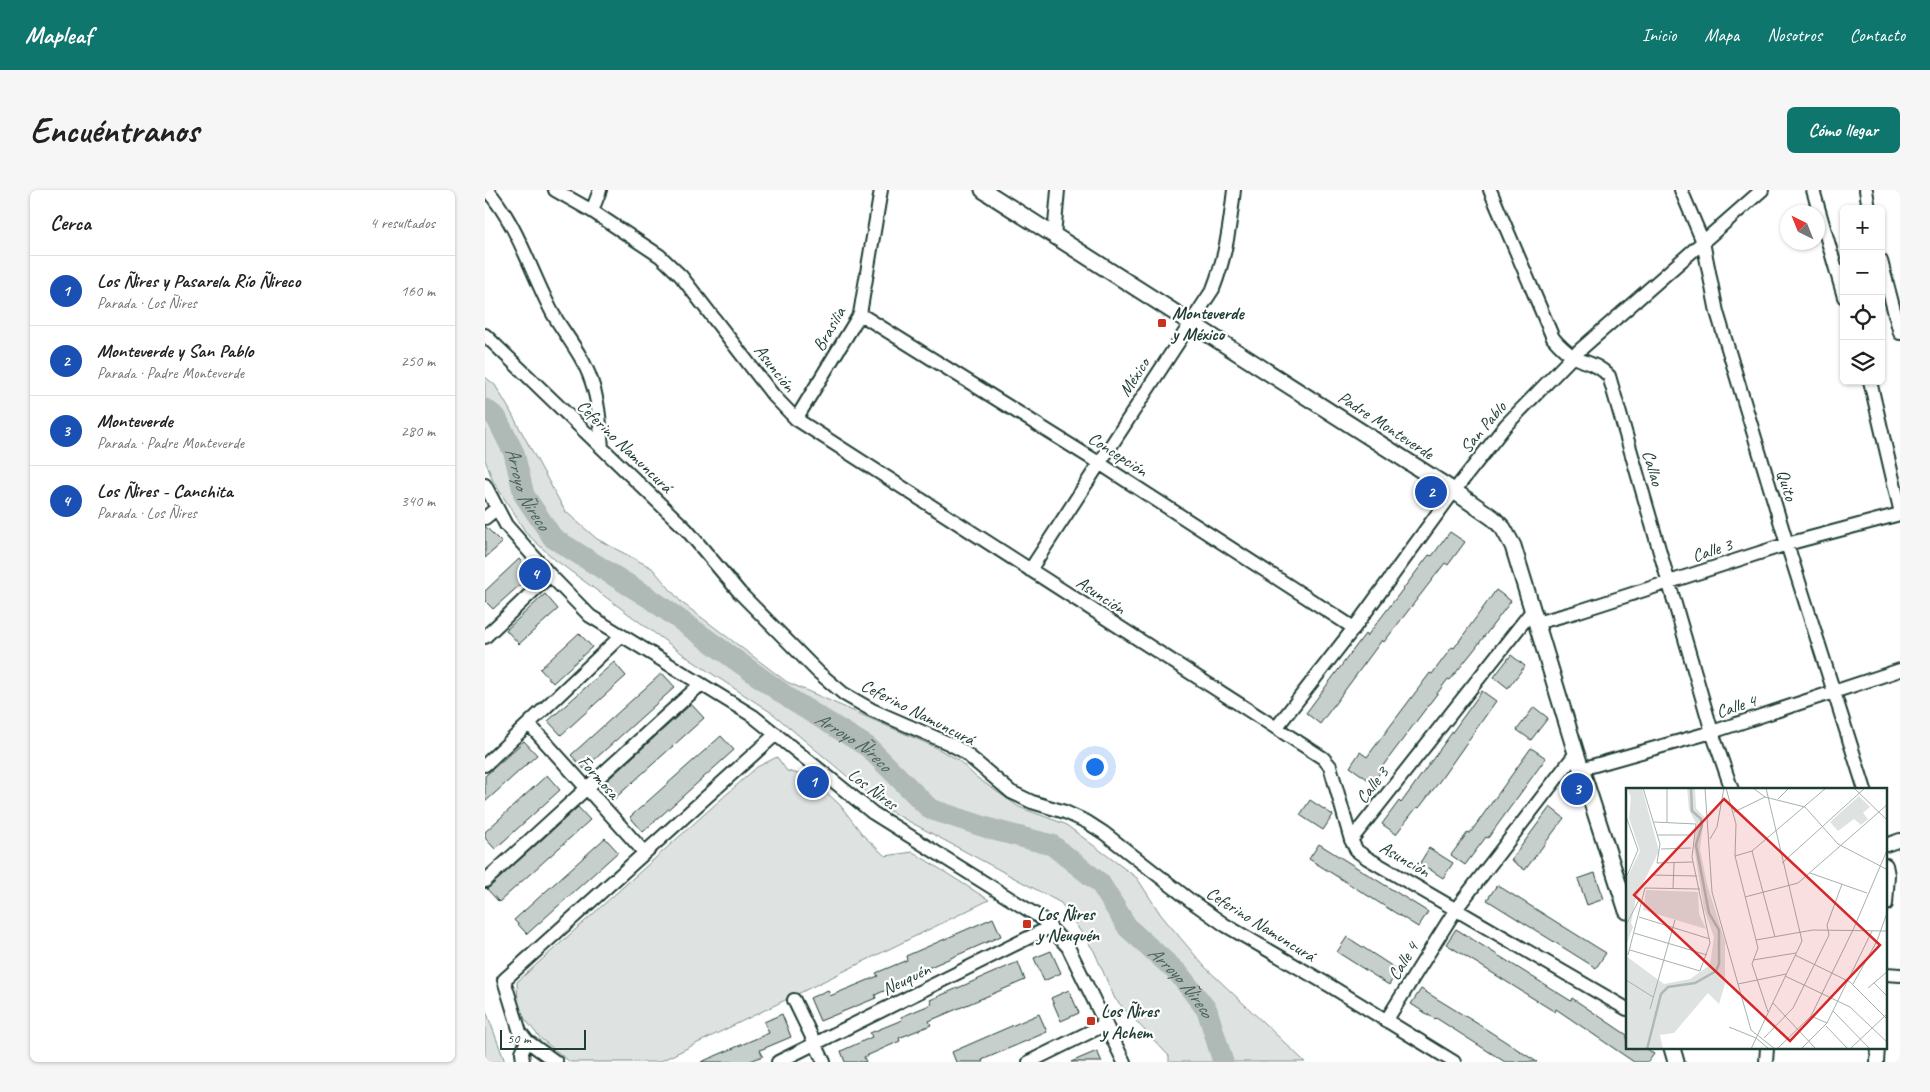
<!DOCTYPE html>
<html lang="es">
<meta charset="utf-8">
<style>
body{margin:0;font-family:Caveat,sans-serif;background:#f6f6f6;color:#222}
.controls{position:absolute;right:15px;top:15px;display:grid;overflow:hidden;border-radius:8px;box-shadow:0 1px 4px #0004}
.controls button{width:45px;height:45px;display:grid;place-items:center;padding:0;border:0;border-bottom:1px solid #e0e0e0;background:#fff;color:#222;font:25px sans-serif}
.compass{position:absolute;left:1295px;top:15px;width:45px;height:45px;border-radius:50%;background:#fff;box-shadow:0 1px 4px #0004;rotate:317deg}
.scale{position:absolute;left:15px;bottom:12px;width:86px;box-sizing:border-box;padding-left:5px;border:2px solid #1f3d34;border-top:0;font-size:14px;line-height:18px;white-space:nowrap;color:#1f3d34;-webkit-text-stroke:4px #fff;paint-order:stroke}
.you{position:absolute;left:609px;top:576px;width:18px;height:18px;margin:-12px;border:4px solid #fff;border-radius:50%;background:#1a73e8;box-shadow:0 0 0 8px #1a73e833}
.badge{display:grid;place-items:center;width:32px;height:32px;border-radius:50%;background:#0f766e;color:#fff;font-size:16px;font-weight:700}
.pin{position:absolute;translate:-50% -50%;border:2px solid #fff;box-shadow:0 1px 5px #0006}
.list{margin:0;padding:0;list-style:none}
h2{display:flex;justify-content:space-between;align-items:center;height:65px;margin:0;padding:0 20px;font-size:21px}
h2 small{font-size:16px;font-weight:400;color:#767676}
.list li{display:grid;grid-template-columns:32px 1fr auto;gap:15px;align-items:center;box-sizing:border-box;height:70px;padding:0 20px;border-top:1px solid #e0e0e0}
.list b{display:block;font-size:19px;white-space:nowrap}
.list p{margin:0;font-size:16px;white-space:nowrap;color:#767676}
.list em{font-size:16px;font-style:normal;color:#767676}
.icon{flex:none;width:28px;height:28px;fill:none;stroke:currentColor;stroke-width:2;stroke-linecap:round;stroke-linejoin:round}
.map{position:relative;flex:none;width:1415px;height:872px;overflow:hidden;border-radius:8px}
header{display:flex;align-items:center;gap:30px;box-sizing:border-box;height:70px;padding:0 25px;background:#0f766e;color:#fff}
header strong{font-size:24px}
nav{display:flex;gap:28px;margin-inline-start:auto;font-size:18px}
.intro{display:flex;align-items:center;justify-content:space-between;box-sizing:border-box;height:120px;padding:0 30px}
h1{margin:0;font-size:35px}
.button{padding:12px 22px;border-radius:8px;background:#0f766e;color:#fff;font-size:18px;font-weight:700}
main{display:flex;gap:30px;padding:0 30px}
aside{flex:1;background:#fff;border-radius:8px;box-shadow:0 1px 4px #0004}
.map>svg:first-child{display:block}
.green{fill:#dee3e2;stroke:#7e908b}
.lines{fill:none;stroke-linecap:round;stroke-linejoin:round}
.river{stroke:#afbab7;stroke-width:21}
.building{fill:#c7cfcc;stroke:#1f3d34}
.minor-casing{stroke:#1f3d34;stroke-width:16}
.tertiary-casing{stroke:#1f3d34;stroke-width:19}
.minor{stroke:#fff;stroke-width:12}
.tertiary{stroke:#fff;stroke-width:15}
.poi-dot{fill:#c8321e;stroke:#fff;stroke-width:2}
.labels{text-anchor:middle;stroke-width:4.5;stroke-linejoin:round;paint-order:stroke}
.poi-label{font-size:18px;font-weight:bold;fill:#1f3d34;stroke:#fff;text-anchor:start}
.street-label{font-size:18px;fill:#1f3d34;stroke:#fff}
.water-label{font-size:19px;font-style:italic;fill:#4a625b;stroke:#fff}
.inset-river{fill:none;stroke:#afbab7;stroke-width:2.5}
.inset-road{fill:none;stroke:#a5b1ae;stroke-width:1}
.view{fill:#d62828;fill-opacity:0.15;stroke:#d62828;stroke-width:2.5}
.inset-edge{fill:none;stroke:#1f3d34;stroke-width:2.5}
</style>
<header>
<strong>Mapleaf</strong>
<nav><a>Inicio</a><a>Mapa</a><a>Nosotros</a><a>Contacto</a></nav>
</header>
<div class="intro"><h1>Encuéntranos</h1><a class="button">Cómo llegar</a></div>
<main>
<aside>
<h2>Cerca<small>4 resultados</small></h2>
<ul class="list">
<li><span class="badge" style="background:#1a4fb4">1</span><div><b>Los Ñires y Pasarela Río Ñireco</b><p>Parada · Los Ñires</p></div><em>160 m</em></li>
<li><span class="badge" style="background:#1a4fb4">2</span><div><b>Monteverde y San Pablo</b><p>Parada · Padre Monteverde</p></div><em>250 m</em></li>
<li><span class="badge" style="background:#1a4fb4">3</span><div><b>Monteverde</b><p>Parada · Padre Monteverde</p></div><em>280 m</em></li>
<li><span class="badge" style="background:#1a4fb4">4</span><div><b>Los Ñires - Canchita</b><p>Parada · Los Ñires</p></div><em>340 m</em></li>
</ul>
</aside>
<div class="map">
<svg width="1415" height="872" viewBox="0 0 1415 872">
<rect width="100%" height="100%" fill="#fff"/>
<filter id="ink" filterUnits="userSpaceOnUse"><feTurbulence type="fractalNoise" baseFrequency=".02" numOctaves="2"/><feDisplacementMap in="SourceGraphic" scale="10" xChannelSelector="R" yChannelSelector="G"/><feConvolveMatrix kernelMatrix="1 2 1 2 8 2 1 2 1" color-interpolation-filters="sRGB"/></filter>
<g filter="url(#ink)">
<path class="green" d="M0 187 10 195 23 217 80 321 112 349 167 378 196 412 302 492 448 556 472 569 491 587 534 617 580 634 652 688 676 725 720 777 820 872H684V866L630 809 609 761 576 713 401 619 287 523 206 470 69 369 42 344 8 291 0 270Z
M292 567 302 581 325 587 355 615 378 645 400 666 428 662 504 710 174 872H85L55 848 40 829 33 813 32 792 272 577Z
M0 818 20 872H0Z"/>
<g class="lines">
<path class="river" id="s1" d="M0 219 11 227 29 263 39 305 68 348 163 407 308 511 383 557 445 619 509 640 567 655 615 693 643 738 693 783 722 820 738 872"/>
</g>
<path class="building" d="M0 336 17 353 0 368Z
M965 342 980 352 963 375 960 373 899 452 897 450 835 534 821 523 880 444 882 446 944 365 947 366Z
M34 369 47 384 8 419 0 411V401Z
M1011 400 1026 411 989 460 965 490 963 489 897 577 898 578 888 593 865 577 875 562 882 567 945 483 947 484 967 457 969 458Z
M60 404 73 419 34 454 21 440Z
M94 443 107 457 68 493 55 479Z
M1026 465 1040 476 1023 498 1009 487Z
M129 472 141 486 76 545 63 531Z
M177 483 190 497 99 579 86 565Z
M997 501 1011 511 951 596 934 618 932 617 911 644 897 634 914 611 916 613Z
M206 514 219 528 128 610 116 596Z
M1049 517 1063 528 1046 550 1032 540Z
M236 546 249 560 158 642 145 627Z
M39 551 52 565 0 612V586Z
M1046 558 1061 568 1003 648 1001 647 980 675 966 665 983 642 985 643Z
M62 585 75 600 10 659 0 648V642Z
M825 610 848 625 838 640 815 625Z
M93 617 105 630 14 712 2 699Z
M1065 617 1079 628 1040 680 1026 670Z
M120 648 133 662 42 744 29 730Z
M834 654 943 722 933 737 824 669Z
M944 658 968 673 958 688 935 673Z
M1110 683 1119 709 1102 715 1093 689Z
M1012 695 1121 763 1111 778 1002 710Z
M508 728 516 746 420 788 421 791 390 805 391 808 335 831 325 808 343 800 345 806 393 786 391 783 422 770 421 766Z
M971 739 1086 811 1087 808 1142 845V858H1161L1169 864 1163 872H1149L1071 819 1070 822 961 754Z
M862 747 913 780 904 795 852 762Z
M566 761 576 783 559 791 549 768Z
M533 772 540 790 444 831 446 835 414 848 415 851 379 867 381 872H360L356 861 387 847 385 843 417 830 416 827 447 814 445 810Z
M936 799 993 834 1052 872H1020L951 828 950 829 926 814Z
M584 800 594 823 576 831 566 808Z
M297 824 306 847 275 860 278 866 263 872H216L284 843 279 832Z
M554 824 562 842 497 870 498 872H471L467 862Z
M612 861 617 872H586Z"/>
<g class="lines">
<g class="minor-casing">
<path id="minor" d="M2 0C33 35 46 83 68 124 81 146 98 166 106 190 114 212 115 235 117 258
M70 0 107 21 175 66 196 86 288 205 311 229 838 568 845 576 866 650 872 661 882 668 1142 819
M1005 0 1068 148C1074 155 1081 162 1089 167 1103 174 1113 174 1124 186L1227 542 1247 600
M1196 0 1218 52 1232 122 1302 354 1380 600
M1328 0 1359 107
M1381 0 1384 19
M107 21 115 0
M569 46 573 0
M1396 71 1415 143
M375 124 614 273 869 438
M0 145 201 339 255 403 333 482 359 504 387 520 463 553 478 561 526 602 547 612 580 622 602 632 619 643 706 711 740 735 842 794 969 872
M1385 191 1415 319
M311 229 375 124 396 0
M0 295 21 335 65 385 105 426 268 526 388 623 556 728 583 757 639 872
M0 328 11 319
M545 380 728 99C741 66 745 35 749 0
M1051 433 1091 422 1302 354 1415 324
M0 447 65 385
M44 534 159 662
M791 538 869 438 969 301 1021 235 1088 166 1277 0
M0 575 136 446
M1096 579 1227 542 1415 480
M866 650 1047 421
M1401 655 1415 650
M1401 675 1403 685 1401 714
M0 691 216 494
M1401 784 1415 785
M309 810 339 872
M901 831 971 719 1091 563
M38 872 37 862 42 851
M71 872 42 851 35 842 19 790 291 544
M293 872 565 737
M544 872 621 834
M1281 872 1282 858
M1392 872 1393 858"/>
</g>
<g class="tertiary-casing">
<path id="tertiary" d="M498 0 969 301 1008 328 1018 338 1028 356 1091 563 1142 721
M1187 858 1191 872"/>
</g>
<use href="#minor" class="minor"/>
<use href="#tertiary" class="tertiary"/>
</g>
</g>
<g class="poi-dot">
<rect x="672" y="128" width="10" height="10" rx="2.5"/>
<rect x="537" y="729" width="10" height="10" rx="2.5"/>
<rect x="601" y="826" width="10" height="10" rx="2.5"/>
</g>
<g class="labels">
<g class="poi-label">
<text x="687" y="129">Monteverde<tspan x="687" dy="21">y México</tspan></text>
<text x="552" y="730">Los Ñires<tspan x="552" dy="21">y Neuquén</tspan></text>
<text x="616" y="827">Los Ñires<tspan x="616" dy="21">y Achem</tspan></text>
</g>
<g class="street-label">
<text transform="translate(344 139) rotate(-60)" y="6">Brasilia</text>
<text transform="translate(290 178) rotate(52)" y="6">Asunción</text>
<text transform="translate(649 187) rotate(-57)" y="6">México</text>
<text transform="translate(901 235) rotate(33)" y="6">Padre Monteverde</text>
<text transform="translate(998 237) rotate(-50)" y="6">San Pablo</text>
<text transform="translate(140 256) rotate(44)" y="6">Ceferino Namuncurá</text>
<text transform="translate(633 264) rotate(33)" y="6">Concepción</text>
<text transform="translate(1168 278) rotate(74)" y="6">Callao</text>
<text transform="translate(1302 295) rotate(73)" y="6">Quito</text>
<text transform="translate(1227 360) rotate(-18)" y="6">Calle 3</text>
<text transform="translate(616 405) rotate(33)" y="6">Asunción</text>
<text transform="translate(1251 516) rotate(-18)" y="6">Calle 4</text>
<text transform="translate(433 522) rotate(27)" y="6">Ceferino Namuncurá</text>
<text transform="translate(114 587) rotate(48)" y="6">Formosa</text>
<text transform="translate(887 595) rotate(-52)" y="6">Calle 3</text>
<text transform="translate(388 599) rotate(37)" y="6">Los Ñires</text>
<text transform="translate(920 669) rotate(30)" y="6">Asunción</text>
<text transform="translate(776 734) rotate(32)" y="6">Ceferino Namuncurá</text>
<text transform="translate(918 771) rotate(-58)" y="6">Calle 4</text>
<text transform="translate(421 789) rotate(-26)" y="6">Neuquén</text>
</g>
<g class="water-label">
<text dy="7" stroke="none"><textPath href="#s1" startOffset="92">Arroyo Ñireco</textPath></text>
<text dy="7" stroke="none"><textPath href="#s1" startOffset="512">Arroyo Ñireco</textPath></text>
<text dy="7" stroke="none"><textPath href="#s1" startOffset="932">Arroyo Ñireco</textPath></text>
</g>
</g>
<g transform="translate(1141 598)">
<rect width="261" height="261" fill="#fff"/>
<path d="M1 0H16L33 63 10 110 5 135 7 139 0 158V92L14 63 3 30 5 9ZM61 0H69L70 20 78 29 74 61 81 96 99 154V196L93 216 82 205 48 245 34 247 37 261H0V168L38 196 64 191 84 177 88 149 78 121 68 59 71 37 63 22ZM233 8 244 19 237 25 242 31 235 37 228 31 212 43 204 34ZM20 102 72 104 73 126 80 141 17 122Z" fill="#dee3e2"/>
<path class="inset-river" d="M21 261 35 206 42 199 69 195 90 183 93 176V142L83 125 70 57 76 37 75 31 66 23 65 0"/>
<path class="inset-road" d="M17 0 34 56 31 75 67 74M79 0 86 104 125 242 149 261M100 0 110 36 109 68 132 160 126 176 142 224M127 0 139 9 179 19 212 56 262 82M228 0 262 33M152 11 163 0M108 24 139 9M0 28 12 62 0 90M41 34V0M32 47H66M84 51 91 39 98 0M35 61 65 60M126 63 149 149M109 68 126 63 200 0M156 75 239 0M184 85 241 105M25 87 71 88M47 101 48 75M119 109 172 95 262 16M13 129 84 151M0 137 14 110M8 145 81 167M130 152 187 142 262 143M4 162 74 183 84 155 66 69 70 36 28 34M2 167 19 100 74 101M169 167 224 194 262 232M127 172 170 165M159 188 224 219 262 255M0 192 27 209M248 195 262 209M112 196 160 186M227 196 251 153 262 122M242 200 262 183M147 215 190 261M24 221 49 132M207 223 244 261M185 228 201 235M200 238 222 261M103 239 130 250 143 261M138 250 167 220 203 147 201 137 216 96M125 261 176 153 140 0M151 261 185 228 227 142 262 60M175 261 201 235 246 143M224 261 262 225"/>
<path class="view" d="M98 11 254 157 164 253 8 107Z"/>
<rect width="261" height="261" class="inset-edge"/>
</g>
</svg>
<div class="controls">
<button>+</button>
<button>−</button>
<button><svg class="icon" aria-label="locate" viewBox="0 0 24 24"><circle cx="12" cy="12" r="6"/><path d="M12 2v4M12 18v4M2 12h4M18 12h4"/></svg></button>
<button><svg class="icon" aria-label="layers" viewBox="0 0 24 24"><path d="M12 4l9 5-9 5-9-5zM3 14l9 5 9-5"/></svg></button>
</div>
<svg class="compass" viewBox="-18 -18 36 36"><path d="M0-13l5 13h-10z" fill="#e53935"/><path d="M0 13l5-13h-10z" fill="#767676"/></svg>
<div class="scale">50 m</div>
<div class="you"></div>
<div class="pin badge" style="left:328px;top:592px;background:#1a4fb4">1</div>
<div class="pin badge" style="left:946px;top:302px;background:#1a4fb4">2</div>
<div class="pin badge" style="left:1092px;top:599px;background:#1a4fb4">3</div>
<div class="pin badge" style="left:50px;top:384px;background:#1a4fb4">4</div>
</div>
</main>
